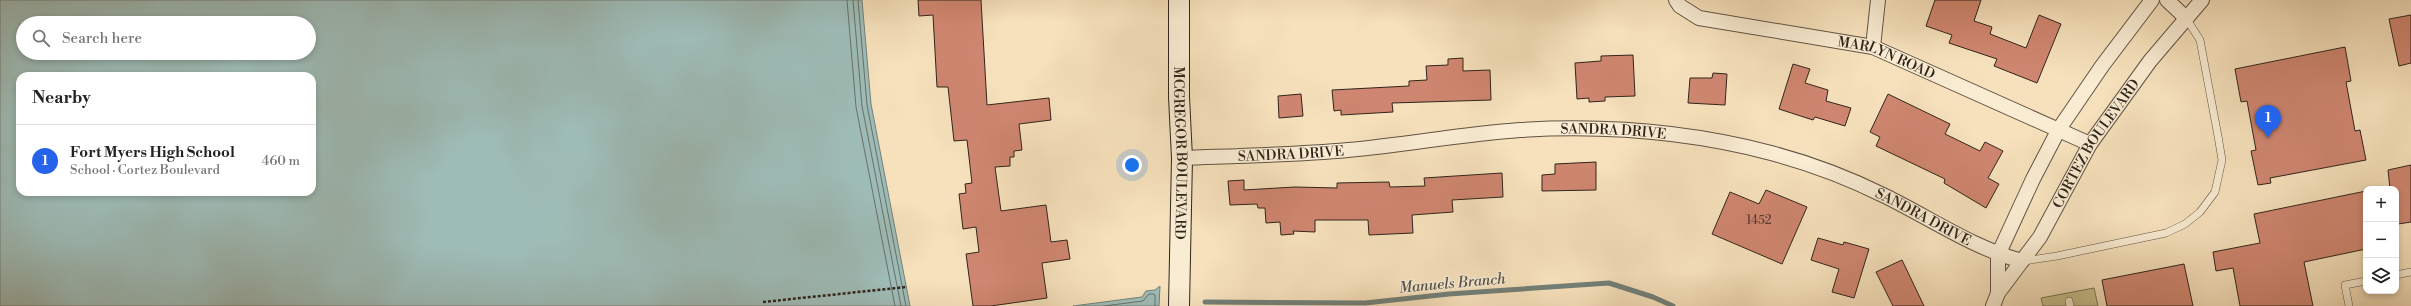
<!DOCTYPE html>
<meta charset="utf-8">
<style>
body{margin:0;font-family:"Libre Bodoni",serif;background:#f2f2f2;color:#222}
.controls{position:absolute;right:12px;bottom:12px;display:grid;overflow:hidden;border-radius:8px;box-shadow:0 2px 6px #0003}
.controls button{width:36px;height:36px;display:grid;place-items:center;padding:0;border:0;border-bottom:1px solid #e0e0e0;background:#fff;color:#222;font:20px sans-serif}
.you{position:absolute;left:1132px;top:165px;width:14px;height:14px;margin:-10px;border:3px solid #fff;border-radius:50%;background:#1a73e8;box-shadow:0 0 0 6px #1a73e833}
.badge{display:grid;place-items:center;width:26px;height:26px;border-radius:50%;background:#2563eb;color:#fff;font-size:13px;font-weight:700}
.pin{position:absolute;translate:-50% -33px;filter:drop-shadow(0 1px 2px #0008)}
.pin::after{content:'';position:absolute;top:21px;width:14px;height:12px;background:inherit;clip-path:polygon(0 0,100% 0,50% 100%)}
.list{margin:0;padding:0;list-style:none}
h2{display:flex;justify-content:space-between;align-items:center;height:52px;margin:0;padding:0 16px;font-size:17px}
h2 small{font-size:13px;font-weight:400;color:#767676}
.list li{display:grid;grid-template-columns:26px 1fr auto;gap:12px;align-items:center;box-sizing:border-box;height:72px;padding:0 16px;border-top:1px solid #e0e0e0}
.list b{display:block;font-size:15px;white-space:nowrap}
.list p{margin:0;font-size:13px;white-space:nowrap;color:#767676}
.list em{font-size:13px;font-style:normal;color:#767676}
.icon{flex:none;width:22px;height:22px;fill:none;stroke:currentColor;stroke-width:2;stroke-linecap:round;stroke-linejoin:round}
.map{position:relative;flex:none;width:2411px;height:306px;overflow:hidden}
.search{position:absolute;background:#fff;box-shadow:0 2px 6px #0003;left:16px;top:16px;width:300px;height:44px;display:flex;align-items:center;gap:10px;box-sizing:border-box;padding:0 14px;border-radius:22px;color:#767676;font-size:15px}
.panel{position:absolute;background:#fff;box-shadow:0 2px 6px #0003;left:16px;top:72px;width:300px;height:124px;border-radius:12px}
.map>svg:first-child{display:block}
.green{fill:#c4c18c;stroke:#7a7354}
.water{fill:#9ebcb7;stroke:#728079;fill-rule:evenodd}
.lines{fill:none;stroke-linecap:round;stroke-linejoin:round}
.shore{stroke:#677069;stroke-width:1}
.stream{stroke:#728079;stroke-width:5}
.building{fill:#cf8670;stroke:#30251b}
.lane-casing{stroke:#625443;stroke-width:8}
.street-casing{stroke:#625443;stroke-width:16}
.secondary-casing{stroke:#30251b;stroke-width:22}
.path{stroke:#30251b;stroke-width:2.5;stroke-dasharray:3 2;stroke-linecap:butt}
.lane{stroke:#f9ecd3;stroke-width:7}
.street{stroke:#f9ecd3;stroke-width:14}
.secondary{stroke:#f9ecd3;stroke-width:20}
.labels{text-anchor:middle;stroke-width:3;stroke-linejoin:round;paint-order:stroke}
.number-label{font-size:12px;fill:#583d30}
.street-label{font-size:14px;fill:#30251b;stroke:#f9ecd3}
.water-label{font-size:15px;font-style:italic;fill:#51524a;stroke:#f9ecd3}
</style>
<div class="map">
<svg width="2411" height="306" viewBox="0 0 2411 306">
<rect width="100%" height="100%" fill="#f6e1bc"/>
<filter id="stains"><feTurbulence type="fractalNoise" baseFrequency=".005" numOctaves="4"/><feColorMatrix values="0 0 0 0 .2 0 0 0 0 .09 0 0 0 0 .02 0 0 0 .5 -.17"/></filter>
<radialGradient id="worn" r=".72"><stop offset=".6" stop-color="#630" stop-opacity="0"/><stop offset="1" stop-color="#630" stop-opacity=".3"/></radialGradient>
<path class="green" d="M2094 288 2098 306H2043L2041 298Z"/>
<path class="water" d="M0 0H862L871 104 910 306H0ZM23 23H309V53H23ZM20 76H312V192H20Z
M1160 286 1159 306H1073L1142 297 1146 291 1155 290Z"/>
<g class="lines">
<path class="shore" d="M847 0 856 107 895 306
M853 0 862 106 901 306
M858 0 867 105 906 306
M1104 306 1143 301 1149 294H1153L1155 295V306"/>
<path class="stream" d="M1205 302 1365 303 1449 294 1609 283 1653 297 1673 306"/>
</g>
<path class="building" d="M918 0H981L987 105 1049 98 1051 120 1019 124 1022 150 1014 151V157H1010V166L995 167 1001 211 1046 205 1051 242 1067 240 1070 259 1042 263 1047 298 991 306H973L966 254 979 252 976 227 963 229 959 194 966 193 965 184 972 183 967 140 954 141 948 87H937L933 15 919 16Z
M1935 0H1981L1974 21 1992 27 1990 34 2026 48 2039 15 2061 24 2037 83 1994 66 1997 59 1949 43 1952 35 1926 26Z
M2411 15V63L2399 66 2389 19Z
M2345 47 2351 81 2346 82 2355 131 2360 130 2366 160 2270 178 2271 183 2258 185 2251 151 2256 150 2247 101 2241 102 2235 69Z
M1633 55 1635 96 1605 97V101L1589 102V98L1577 99 1575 63 1601 61V56Z
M1463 58V71L1490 70 1491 100 1392 103 1393 112 1341 115V110L1334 111 1332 90 1409 86V81L1427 80 1426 66 1448 65V59Z
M1793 64 1810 69 1805 83 1828 90 1826 101 1851 108 1845 126 1815 117 1813 120 1779 109Z
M1713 73 1727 74 1725 105 1688 103 1690 78H1712Z
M1301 94 1303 116 1279 118 1278 96Z
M1888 94 1950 124 1945 134 1980 151 1985 142 2003 151 1988 178 1999 184 1986 208 1944 183 1945 179 1876 146 1880 137 1870 132Z
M1596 162V190L1542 191V175L1555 174V164Z
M2411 165V222L2398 224 2396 189H2390L2388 170Z
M1502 173 1503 197 1452 200 1453 212 1412 215 1413 233 1369 235 1368 220H1315V232L1293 231 1294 234 1281 235 1280 222 1266 223 1265 208H1258L1257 204 1230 205 1228 181 1244 180V190L1295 187 1337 188V183L1389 182 1390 187 1425 186 1424 178Z
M1766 190 1807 207 1782 264 1712 234 1730 192 1759 204Z
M2366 191V249L2304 262 2313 306H2240L2233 268 2216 271 2213 252 2260 243 2254 214Z
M1818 238 1843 245 1844 242 1869 249 1854 298 1832 292 1839 269 1811 260Z
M1902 260 1924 306H1893L1876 272Z
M2184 264 2193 306H2107L2102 280Z"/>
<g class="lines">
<g class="lane-casing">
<path id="lane" d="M2024 261 2057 256 2166 233 2185 224 2200 212 2215 192 2222 160 2218 136 2200 40 2186 18
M2396 275 2411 272
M2069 301 2070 306
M2349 306 2345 285 2366 281"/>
</g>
<g class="street-casing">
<g id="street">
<path id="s1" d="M1676 0 1680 6 1699 18 1873 47 2090 144"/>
<path d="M2167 0 2186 18"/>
<path d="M1873 47 1878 0"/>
<path id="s2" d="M1182 158C1237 156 1293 155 1348 150 1405 145 1462 134 1520 130 1603 125 1691 132 1771 153 1809 163 1849 178 1885 196 1930 218 1973 248 2022 261"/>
<path d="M1998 293V255L2033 179 2059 129 2102 66 2152 0"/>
<path id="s3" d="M1993 306 1998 293 2040 237 2090 144 2150 61 2202 0"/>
</g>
</g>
<g class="secondary-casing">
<g id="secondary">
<path id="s4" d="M1179 0V97L1182 158 1179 306"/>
</g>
</g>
<path class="path" d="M763 302 906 287"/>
<use href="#lane" class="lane"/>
<use href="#street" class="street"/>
<use href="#secondary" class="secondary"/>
</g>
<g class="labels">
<g class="number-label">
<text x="1759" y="224">1452</text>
</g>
<g class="street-label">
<text dy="5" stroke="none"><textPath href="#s1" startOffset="222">MARLYN ROAD</textPath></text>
<text dy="5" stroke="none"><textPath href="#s2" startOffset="433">SANDRA DRIVE</textPath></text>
<text dy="5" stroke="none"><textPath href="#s3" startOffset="193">CORTEZ BOULEVARD</textPath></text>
<text dy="5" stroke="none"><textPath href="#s4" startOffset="153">MCGREGOR BOULEVARD</textPath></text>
<text dy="5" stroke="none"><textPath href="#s2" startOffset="109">SANDRA DRIVE</textPath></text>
<text dy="5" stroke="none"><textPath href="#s2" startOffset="758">SANDRA DRIVE</textPath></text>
</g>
<g class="water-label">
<text transform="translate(1452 283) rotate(-5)" y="5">Manuels Branch</text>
</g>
</g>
<rect width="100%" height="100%" filter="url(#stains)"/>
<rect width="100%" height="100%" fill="url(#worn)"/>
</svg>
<div class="controls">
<button>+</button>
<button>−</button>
<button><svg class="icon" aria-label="layers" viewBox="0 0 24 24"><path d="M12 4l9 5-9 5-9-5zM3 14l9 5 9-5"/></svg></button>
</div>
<div class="you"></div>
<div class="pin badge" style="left:2268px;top:138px">1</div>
<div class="search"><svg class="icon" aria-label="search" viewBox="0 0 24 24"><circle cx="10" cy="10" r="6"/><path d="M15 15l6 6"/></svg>Search here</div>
<section class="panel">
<h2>Nearby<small></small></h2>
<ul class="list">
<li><span class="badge">1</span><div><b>Fort Myers High School</b><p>School · Cortez Boulevard</p></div><em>460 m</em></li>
</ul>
</section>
</div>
